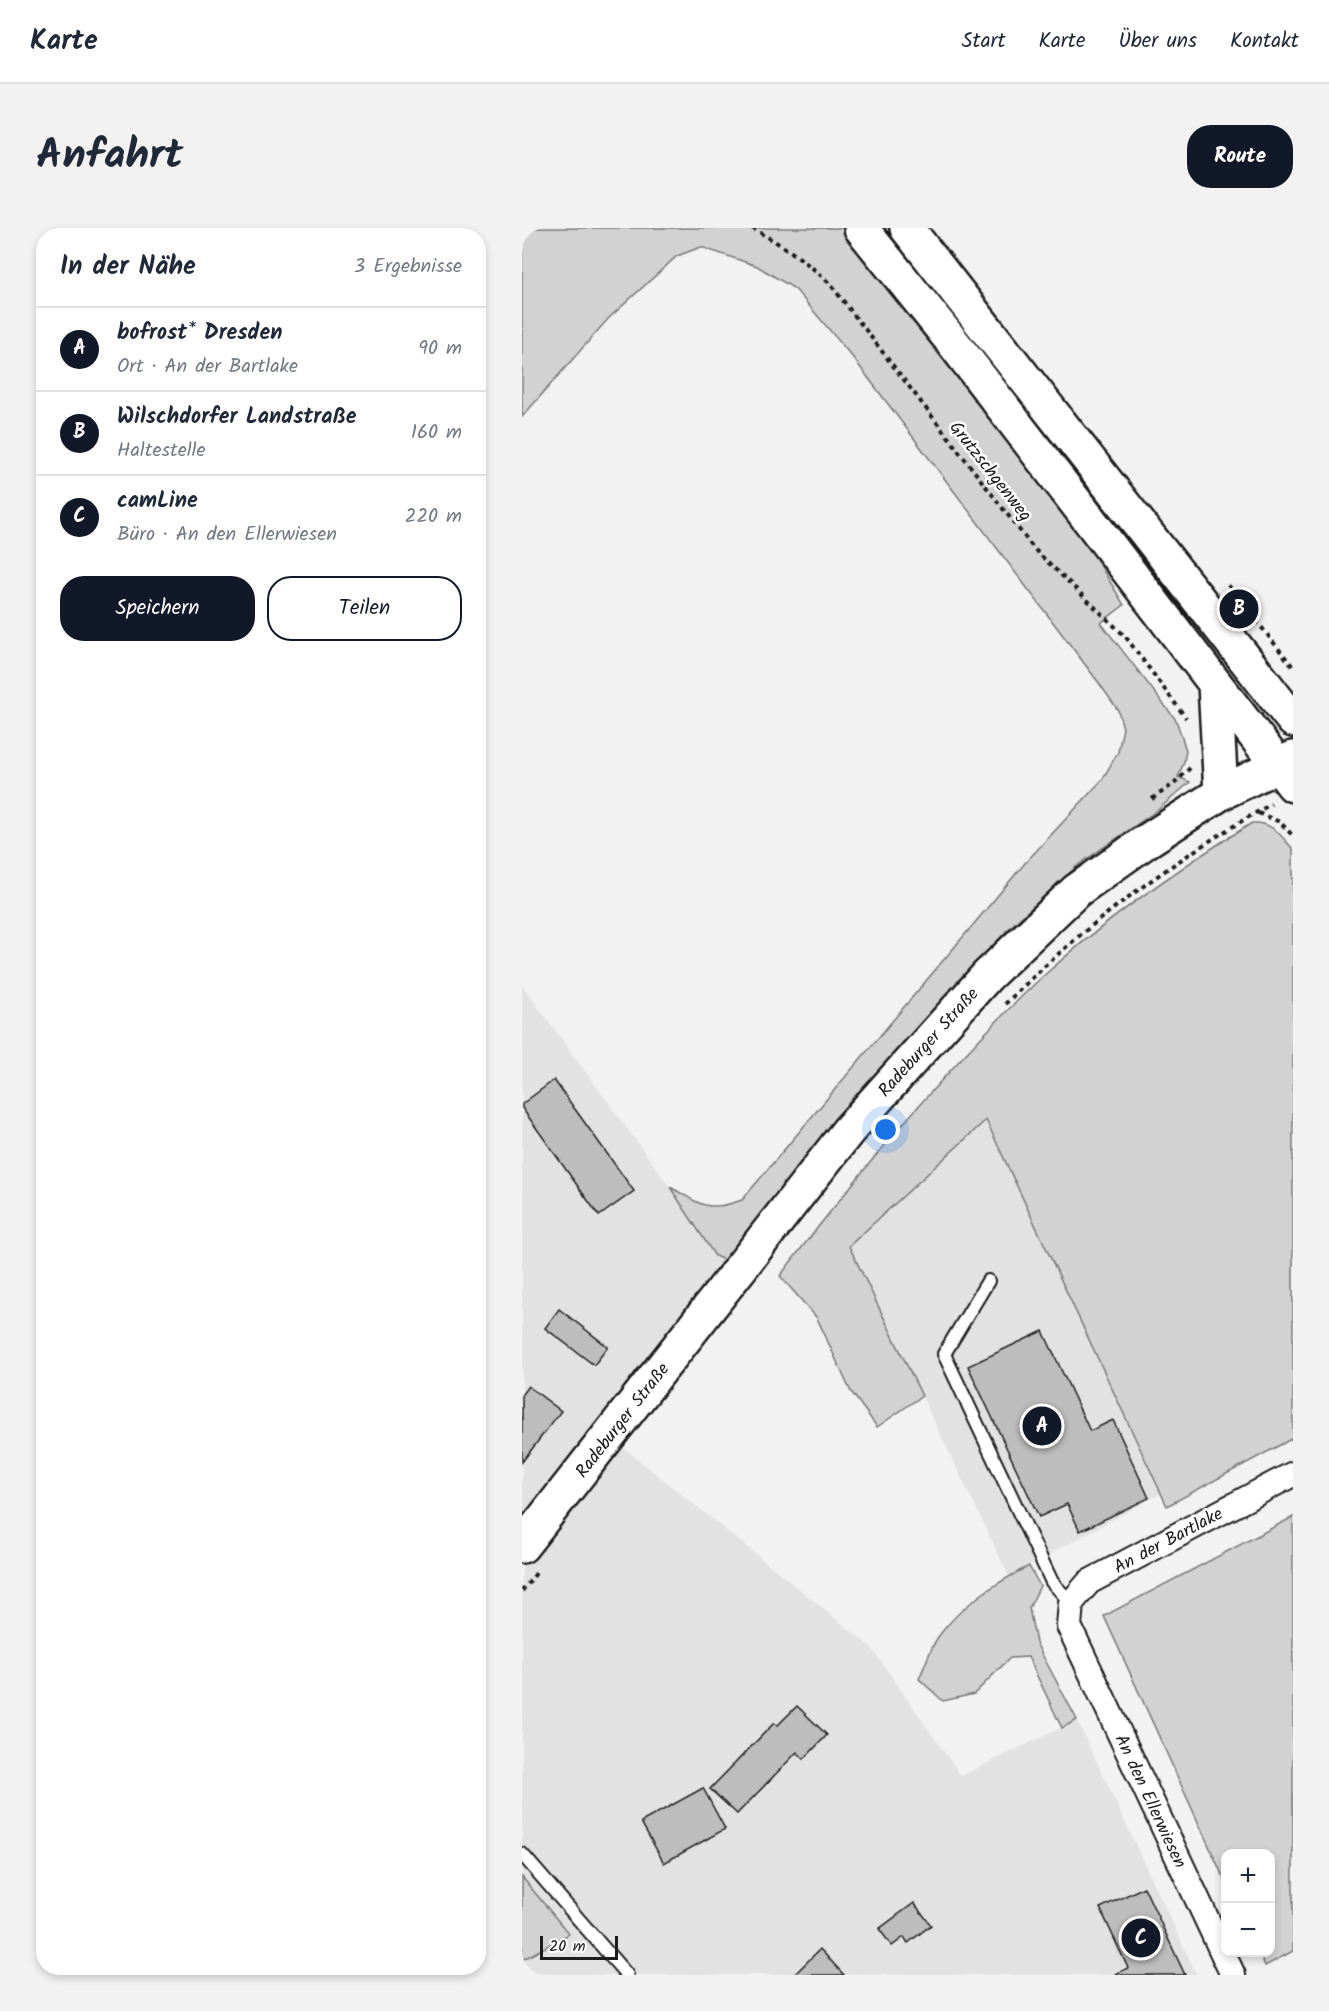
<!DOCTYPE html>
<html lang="de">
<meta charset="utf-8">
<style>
body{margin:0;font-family:Kalam,sans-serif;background:#f2f2f3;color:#1f2937}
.controls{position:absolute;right:18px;bottom:18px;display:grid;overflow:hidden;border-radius:12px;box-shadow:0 3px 9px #0003}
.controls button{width:54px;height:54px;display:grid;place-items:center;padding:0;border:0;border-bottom:2px solid #e0e1e3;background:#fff;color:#1f2937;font:30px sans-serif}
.scale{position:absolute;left:18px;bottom:15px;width:78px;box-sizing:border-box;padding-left:6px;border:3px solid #1c1c1c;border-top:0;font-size:16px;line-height:21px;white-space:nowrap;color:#1c1c1c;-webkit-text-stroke:4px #fff;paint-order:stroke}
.you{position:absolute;left:364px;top:902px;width:21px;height:21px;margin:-15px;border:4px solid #fff;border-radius:50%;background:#1a73e8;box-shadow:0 0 0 9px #1a73e833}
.badge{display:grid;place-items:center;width:39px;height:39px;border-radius:50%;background:#111827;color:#fff;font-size:20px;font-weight:700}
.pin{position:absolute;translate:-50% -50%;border:3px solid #fff;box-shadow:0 2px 6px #0006}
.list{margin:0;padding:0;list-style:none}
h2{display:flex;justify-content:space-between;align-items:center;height:78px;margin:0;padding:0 24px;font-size:26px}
h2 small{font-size:20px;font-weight:400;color:#747a83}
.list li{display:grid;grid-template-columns:39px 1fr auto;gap:18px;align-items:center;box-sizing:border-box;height:84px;padding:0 24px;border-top:2px solid #e0e1e3}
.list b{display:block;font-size:22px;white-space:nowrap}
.list p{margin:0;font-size:20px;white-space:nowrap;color:#747a83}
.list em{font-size:20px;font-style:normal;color:#747a83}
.actions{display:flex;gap:12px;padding:18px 24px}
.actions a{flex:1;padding:14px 0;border:2px solid #111827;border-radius:24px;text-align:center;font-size:21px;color:#111827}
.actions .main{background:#111827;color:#fff}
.map{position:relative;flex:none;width:771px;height:1747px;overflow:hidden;border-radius:24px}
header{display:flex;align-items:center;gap:36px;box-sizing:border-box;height:84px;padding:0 30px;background:#fff;border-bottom:2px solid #e0e1e3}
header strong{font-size:28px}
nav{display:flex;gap:33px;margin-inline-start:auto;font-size:21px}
.intro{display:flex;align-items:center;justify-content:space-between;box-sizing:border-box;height:144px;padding:0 36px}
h1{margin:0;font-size:42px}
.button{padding:15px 27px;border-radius:24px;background:#111827;color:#fff;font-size:21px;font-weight:700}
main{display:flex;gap:36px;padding:0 36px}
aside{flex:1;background:#fff;border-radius:24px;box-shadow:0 3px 9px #0003}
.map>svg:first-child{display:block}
.built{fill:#e2e2e2}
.green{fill:#d2d2d2;stroke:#777;stroke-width:1.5}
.building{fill:#bdbdbd;stroke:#1c1c1c;stroke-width:1.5}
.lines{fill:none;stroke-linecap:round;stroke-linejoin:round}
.service-casing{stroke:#1c1c1c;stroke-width:16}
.minor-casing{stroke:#1c1c1c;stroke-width:28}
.secondary-casing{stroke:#1c1c1c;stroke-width:38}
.path{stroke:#1c1c1c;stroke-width:4;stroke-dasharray:4.5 4.5;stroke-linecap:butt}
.service{stroke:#fff;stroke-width:12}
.minor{stroke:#fff;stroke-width:24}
.secondary{stroke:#fff;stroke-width:33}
.labels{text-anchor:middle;stroke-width:5;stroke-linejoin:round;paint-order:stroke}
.street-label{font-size:18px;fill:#1c1c1c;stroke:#fff}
</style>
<header>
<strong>Karte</strong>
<nav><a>Start</a><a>Karte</a><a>Über uns</a><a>Kontakt</a></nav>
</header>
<div class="intro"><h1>Anfahrt</h1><a class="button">Route</a></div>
<main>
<aside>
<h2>In der Nähe<small>3 Ergebnisse</small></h2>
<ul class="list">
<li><span class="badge">A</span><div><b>bofrost* Dresden</b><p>Ort · An der Bartlake</p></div><em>90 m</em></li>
<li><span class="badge">B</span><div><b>Wilschdorfer Landstraße</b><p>Haltestelle</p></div><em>160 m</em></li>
<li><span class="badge">C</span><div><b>camLine</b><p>Büro · An den Ellerwiesen</p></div><em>220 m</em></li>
</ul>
<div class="actions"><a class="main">Speichern</a><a>Teilen</a></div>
</aside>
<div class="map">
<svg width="771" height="1747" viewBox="0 0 771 1747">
<rect width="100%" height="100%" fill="#f2f2f2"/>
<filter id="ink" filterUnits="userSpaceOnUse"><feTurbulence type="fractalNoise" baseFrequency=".0167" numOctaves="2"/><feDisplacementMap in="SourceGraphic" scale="12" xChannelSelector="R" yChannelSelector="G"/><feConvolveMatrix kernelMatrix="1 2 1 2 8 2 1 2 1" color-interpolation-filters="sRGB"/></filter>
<g filter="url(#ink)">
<path class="built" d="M0 757 148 959 193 1028 206 1034 0 1298Z
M464 892 638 1266 487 1348 327 1018Z
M97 1216 349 1419 439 1548 555 1492 675 1747H0V1732L47 1706 0 1649V1340Z"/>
<path class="green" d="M0 0H321L556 300 602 377 579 395 654 492 664 522 662 534 656 549 668 554 637 581 556 637 485 702 328 881 206 1034 193 1028 148 959C179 976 184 985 220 972L503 635 580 552 596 524 601 500 596 482 577 455 332 131 273 61 235 38 179 19 155 28 86 91 0 189Z
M357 0H368L745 483 734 490Z
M730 595C751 594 758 607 771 621V1210L645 1278 464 892 327 1018 400 1168 355 1199 328 1162 295 1090 258 1048C288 1008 320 969 351 931 404 868 458 807 518 751 583 692 655 641 730 595Z
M771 1289V1723L743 1738 737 1725 748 1724V1626H704L703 1653 582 1388Z
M507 1338 518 1358 507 1380 514 1415 555 1492 540 1500 506 1429 488 1430 452 1466 421 1473 397 1451C403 1438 408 1421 416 1409 439 1377 472 1356 507 1338Z
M0 1649 47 1706 0 1732Z"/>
<path class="building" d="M32 852 112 963 77 988 0 880V876Z
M37 1081 86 1119 72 1137 23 1100Z
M521 1103 568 1203 591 1192 627 1270 558 1303 545 1276 517 1289 446 1138Z
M6 1158 39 1183 0 1234V1166Z
M275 1478 305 1507 282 1531 275 1524 215 1586 188 1561 252 1495 255 1498Z
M181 1560 203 1601 142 1635 119 1594Z
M622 1659 663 1747H592L606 1740 578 1680Z
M392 1675 409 1697 386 1715 382 1709 370 1718 357 1701Z
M298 1721 322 1747H272Z"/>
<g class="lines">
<g class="service-casing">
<path id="service" d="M466 1053 422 1126 530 1354 549 1375
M0 1626 105 1747"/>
</g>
<g class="minor-casing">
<path id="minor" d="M711 1747 547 1398 549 1375 567 1354 771 1246"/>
</g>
<g class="secondary-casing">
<path id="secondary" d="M339 0 433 117 771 557
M385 0 771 492
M693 456 699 565
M0 1318 326 903 465 748 554 663 623 614 699 565 771 530"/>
</g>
<path class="path" d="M230 0C260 17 284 32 309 57L512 321 603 408 664 490
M706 357 771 439
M630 571 653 555 668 540
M736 585 758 594 771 608
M483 776C515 745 547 715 582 688 635 646 691 609 749 576
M0 1363 15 1344"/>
<use href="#service" class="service"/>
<use href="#minor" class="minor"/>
<use href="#secondary" class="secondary"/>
</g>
</g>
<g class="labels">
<g class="street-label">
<text transform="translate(469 243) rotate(52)" y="6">Grutzschgenweg</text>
<text transform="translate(406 814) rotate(-48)" y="6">Radeburger Straße</text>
<text transform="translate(100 1192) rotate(-52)" y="6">Radeburger Straße</text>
<text transform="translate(646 1312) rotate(-28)" y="6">An der Bartlake</text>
<text transform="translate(629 1573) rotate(65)" y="6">An den Ellerwiesen</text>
</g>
</g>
</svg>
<div class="controls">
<button>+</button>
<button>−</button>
</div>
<div class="scale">20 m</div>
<div class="you"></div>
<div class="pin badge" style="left:520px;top:1198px">A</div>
<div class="pin badge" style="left:717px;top:381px">B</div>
<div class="pin badge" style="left:619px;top:1710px">C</div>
</div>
</main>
